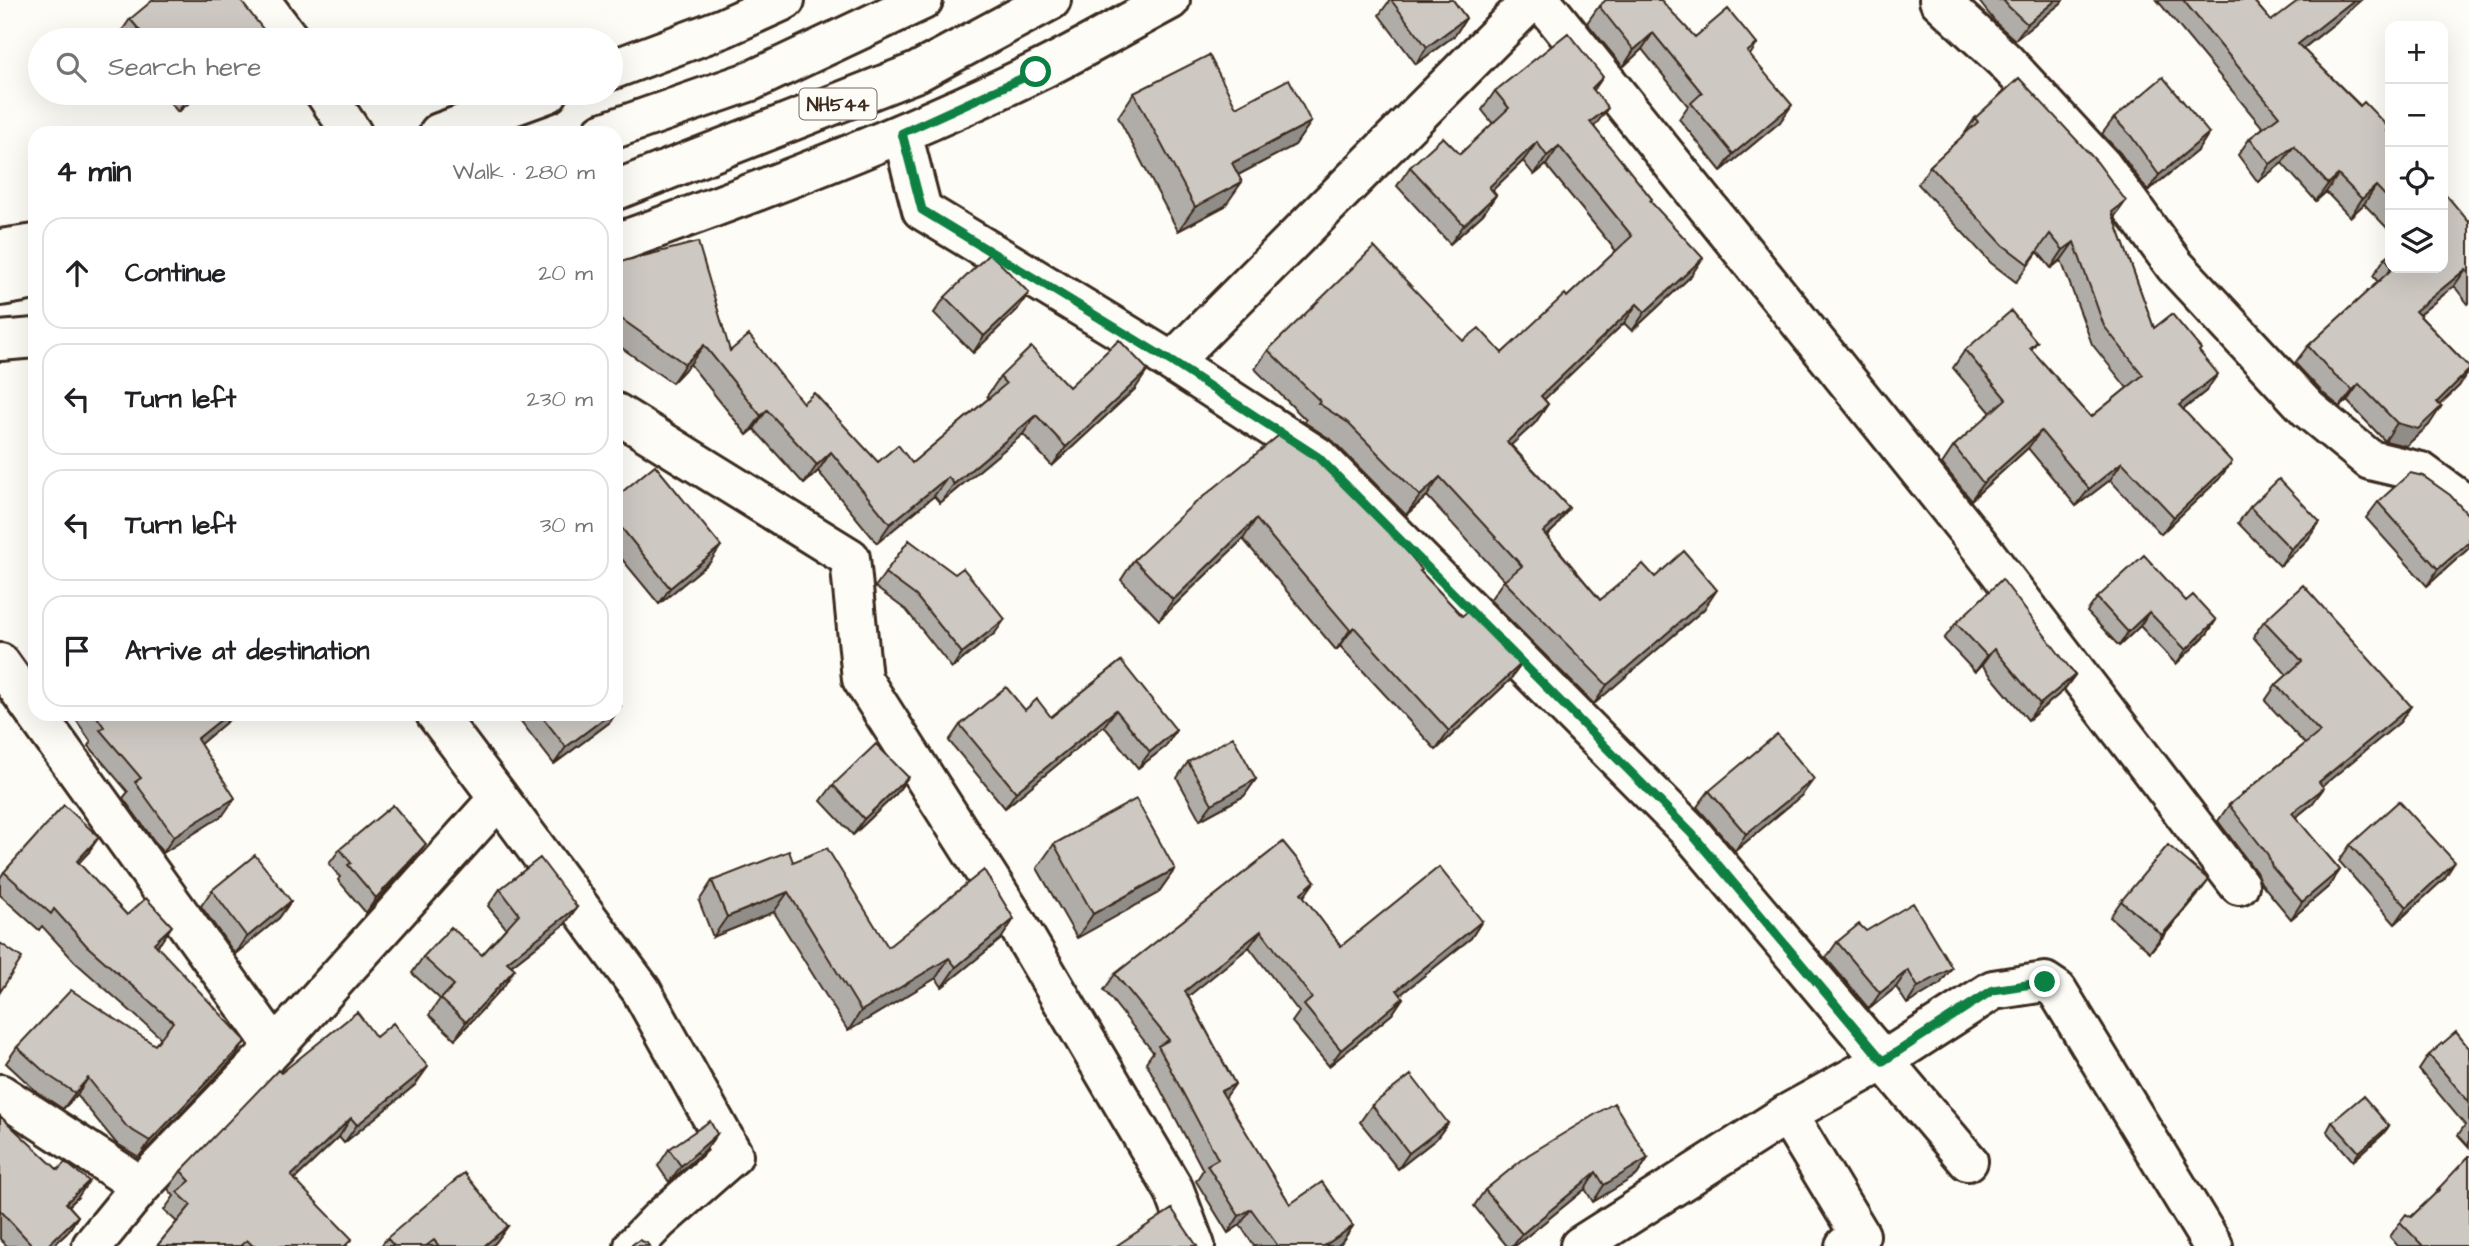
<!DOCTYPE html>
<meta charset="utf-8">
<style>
body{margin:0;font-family:"Architects Daughter",sans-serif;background:#f6f6f6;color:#202124}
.controls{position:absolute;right:21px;top:21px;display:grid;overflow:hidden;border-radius:14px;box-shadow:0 7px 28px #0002}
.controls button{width:63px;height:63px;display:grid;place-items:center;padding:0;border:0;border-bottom:2px solid #e0e0e0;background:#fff;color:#202124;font:35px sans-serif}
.stop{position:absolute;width:21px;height:21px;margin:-16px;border:5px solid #0b8043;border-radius:50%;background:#fff}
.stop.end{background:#0b8043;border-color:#fff;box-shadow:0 2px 7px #0008}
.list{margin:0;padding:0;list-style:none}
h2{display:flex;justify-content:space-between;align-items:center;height:91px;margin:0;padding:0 28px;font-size:30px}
h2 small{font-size:23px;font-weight:400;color:#757577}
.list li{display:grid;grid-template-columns:46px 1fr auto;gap:21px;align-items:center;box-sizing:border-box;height:112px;margin:0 14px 14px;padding:0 14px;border:2px solid #e0e0e0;border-radius:21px}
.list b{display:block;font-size:26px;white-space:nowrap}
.list em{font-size:23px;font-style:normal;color:#757577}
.icon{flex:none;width:38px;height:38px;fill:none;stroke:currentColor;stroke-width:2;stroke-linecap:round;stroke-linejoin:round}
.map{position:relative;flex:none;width:2469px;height:1246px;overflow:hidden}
.search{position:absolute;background:#fff;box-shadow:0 7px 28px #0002;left:28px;top:28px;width:595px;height:77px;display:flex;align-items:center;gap:18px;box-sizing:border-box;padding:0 24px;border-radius:38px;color:#757577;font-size:26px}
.panel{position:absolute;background:#fff;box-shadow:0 7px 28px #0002;left:28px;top:126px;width:595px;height:595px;border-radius:21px}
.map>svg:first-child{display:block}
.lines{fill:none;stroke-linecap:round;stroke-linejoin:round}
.minor-casing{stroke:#3b2a1e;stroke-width:44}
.highway-casing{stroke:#3b2a1e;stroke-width:44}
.minor{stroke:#fdfcf7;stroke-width:38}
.highway{stroke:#fdfcf7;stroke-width:38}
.wall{fill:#b0aca7;stroke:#3b2a1e;stroke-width:2}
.shaded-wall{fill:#908c88;stroke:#3b2a1e;stroke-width:2}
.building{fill:#cdc8c2;stroke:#3b2a1e;stroke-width:2}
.route{stroke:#0b8043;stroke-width:9}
.labels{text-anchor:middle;stroke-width:5;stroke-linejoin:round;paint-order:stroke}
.shield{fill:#fdfcf7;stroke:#75695f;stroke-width:2}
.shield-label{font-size:19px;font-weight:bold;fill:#3b2a1e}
</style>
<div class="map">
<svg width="2469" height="1246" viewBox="0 0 2469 1246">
<rect width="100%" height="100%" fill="#fdfcf7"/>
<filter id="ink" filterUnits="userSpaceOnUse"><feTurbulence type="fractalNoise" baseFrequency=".0143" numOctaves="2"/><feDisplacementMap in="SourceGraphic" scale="14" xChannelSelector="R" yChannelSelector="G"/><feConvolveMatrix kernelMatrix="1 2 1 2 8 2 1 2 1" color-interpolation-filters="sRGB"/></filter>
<g filter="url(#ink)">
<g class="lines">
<g class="minor-casing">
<path id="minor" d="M260 0 290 40
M1541 0 1979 545 2239 885
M1939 0 2004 60 2102 166 2175 266 2308 409 2370 460 2421 472 2469 507
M611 70 723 28 785 0
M325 93 352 133
M439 133 548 93
M902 133 922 210 1172 362 1318 457 1692 834 1968 1161
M616 243C758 192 898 139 1034 73 1080 51 1125 24 1170 0
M0 249 35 244
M1172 362 1532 0
M616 413 850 558 862 679 1009 910 1174 1190 1195 1246
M0 663 35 712
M36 714 275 1047 141 1186 92 1246
M499 798 641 990 733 1155 658 1221 634 1246
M275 1047 499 798 436 714
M0 1094 141 1186
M1787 1114 1860 1235 1845 1246
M1580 1246 1787 1114 1883 1061 1993 990 2045 982 2057 990 2213 1246"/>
</g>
<g class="highway-casing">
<path id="highway" d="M602 133 751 81 923 0
M616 190 917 72 1051 0
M0 286 35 280
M0 341 35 338"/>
</g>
<use href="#minor" class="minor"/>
<use href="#highway" class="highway"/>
</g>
<path class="wall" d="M1390 0H1453L1466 18 1455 35 1416 64 1379 15Z
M1978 0H2063L2061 3 2015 40 1997 24Z
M2157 0H2253L2271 21 2335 23 2303 49 2390 135V231L2364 204 2350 217 2326 192 2316 201 2282 163 2258 182 2238 155 2250 138 2263 128Z
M1599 6 1695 37 1757 44 1750 55 1780 122 1721 171 1679 119 1688 106 1642 49 1623 67 1587 23Z
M130 19 267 34 262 40H123L119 35Z
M1495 91H1594V127L1650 202 1690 277 1632 331 1624 323 1544 399 1548 404 1535 423 1511 445 1569 508 1556 527 1547 536 1600 600 1655 577 1704 609 1594 704 1490 600 1504 580 1427 496 1406 515 1333 441 1304 422 1306 420 1255 369 1268 350 1463 341 1502 353 1567 297 1616 251 1546 165 1534 175 1523 161 1492 190 1496 195 1483 214 1450 244 1397 186 1410 167 1460 154 1493 124 1482 110Z
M162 93H201L178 112Z
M1134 93 1236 107 1311 122 1295 145 1238 175 1225 206 1178 231 1118 117Z
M1975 118 2114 218 2154 328 2199 352 2206 391 2183 410 2219 479 2161 534 2110 480 2076 506 2028 448 1971 500 1942 464 1954 446 1991 413 1953 368 1965 350 2037 342 2031 350 2091 417 2127 388 2092 344 2061 260 2051 268 2038 252 2016 282 1991 263 1918 184 1930 166 1963 136Z
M2114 118 2209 133 2198 150 2148 191 2120 153 2102 134Z
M2469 222V303L2468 304 2454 286 2419 315 2469 367V371L2459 386 2439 405 2429 425 2406 446 2385 441 2347 401 2340 407 2323 393 2295 363 2308 346 2378 282 2373 276 2385 258 2390 254V268H2443Z
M616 263 730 351 803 403 878 462 912 463 989 398 987 396 1000 377 1069 387 1135 389 1052 466 1023 434 940 503 934 496 877 543 818 471 804 484 754 429 747 435 690 364 672 383 616 344Z
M945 297 1017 310 973 353 934 313Z
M1283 432 1421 572 1462 616 1523 662 1509 681 1436 750 1340 646 1336 650 1243 539 1159 620 1121 580 1134 560Z
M616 497 710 562 659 604 616 552Z
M2378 502 2469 516V548L2427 586 2366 518Z
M2250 507 2308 539 2280 566 2238 523Z
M909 540 995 633 952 668 906 610 875 587Z
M2097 598 2186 601 2216 620 2207 634 2176 664 2140 626 2119 646 2087 612Z
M2264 621 2411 706 2400 722 2322 786 2312 804 2295 818 2340 870 2328 887 2291 919 2261 883 2256 872 2218 821 2229 805 2305 744 2265 701 2276 685 2287 675 2253 637Z
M1956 623 2075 675 2063 691 2028 720 1982 665 1975 672 1944 639Z
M1121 661 1176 730 1165 747 1138 768 1104 726 1005 808 949 741 960 725 1025 710 1051 717Z
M72 714H236L200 744 223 815 163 853 123 798 128 792 89 746 91 742Z
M524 714H615L610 722 554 764 520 720Z
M1188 762 1256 779 1244 796 1200 820 1177 778Z
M908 777 896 794 853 835 821 801 833 785Z
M1709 791 1802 795 1735 851 1697 807Z
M1054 844 1175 869 1158 893 1077 938 1037 868Z
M2350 845 2444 879 2395 924 2339 861Z
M340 849 415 858 366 913 338 880 340 877 329 864Z
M88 853 78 863 127 915 161 942 157 946 234 1058 139 1157 116 1143 77 1095 63 1109 37 1092 6 1063 17 1047 155 1045 161 1038 75 962 42 926 39 930 0 895V878L4 872Z
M793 862 888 947 1001 939 942 987 936 978 848 1031 774 912 713 937 699 901 712 881Z
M500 889 577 907 565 924 511 966 504 986 455 1039 429 1015 440 999 412 973 423 957 482 955 506 928 488 906Z
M212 890 291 901 279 918 235 954 201 906Z
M2197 896 2150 952 2110 917 2121 901Z
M1304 897 1341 946 1482 921 1471 938 1400 995 1403 998 1392 1014 1329 1066 1292 1022 1299 1012 1249 947 1188 996 1235 1084 1225 1098 1290 1204 1353 1226 1341 1243 1337 1246H1254L1240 1225 1228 1233 1196 1181 1203 1170 1146 1062 1153 1052 1104 990 1115 974Z
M1866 931 1940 984 1907 1004 1896 987 1869 1009 1826 958 1837 942Z
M2469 1048V1147L2458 1135 2465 1125 2419 1070 2429 1055Z
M281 1073 415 1085 344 1143 339 1137 295 1179 347 1246H157L177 1222 164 1210 174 1196 168 1189 181 1171Z
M1372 1105 1448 1123 1436 1139 1398 1169 1360 1122Z
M0 1116 78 1197 69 1206 78 1216 67 1233 53 1246H7L0 1239Z
M2332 1122 2389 1126 2383 1134 2353 1161 2327 1131Z
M717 1134 705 1150 669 1182 658 1166 669 1149Z
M1648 1158 1637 1175 1593 1202 1585 1189 1515 1246H1507L1474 1206 1485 1190Z
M2439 1188 2469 1246H2398L2390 1237 2400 1222 2411 1217 2433 1196Z
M508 1226 496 1242 492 1246H381L387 1238Z"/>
<path class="shaded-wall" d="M2056 0H2063L2061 3 2015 40 2027 24Z
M2354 0H2361L2335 23 2286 62 2298 44Z
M1466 18 1455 35 1416 64 1427 47Z
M1653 33 1642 49 1623 67 1634 50Z
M1603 77 1590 96 1592 88Z
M192 93H201L178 112 189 95Z
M1792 105 1780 122 1721 171 1733 154Z
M1608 108 1594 127 1590 122Z
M1311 122 1295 145 1215 187 1232 163Z
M2209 133 2198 150 2148 191 2159 175Z
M1537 142 1523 161 1476 206 1489 187Z
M1559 146 1546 165 1534 175 1547 156Z
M2294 146 2282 163 2258 182 2270 164Z
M2338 175 2326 192 2316 201 2328 184Z
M1242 182 1225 206 1178 231 1195 207Z
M2376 186 2364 204 2350 217 2362 199Z
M1496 195 1483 214 1450 244 1464 225Z
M2126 201 2113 219 2112 212Z
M2074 242 2061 260 2051 268 2063 250Z
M1703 258 1690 277 1632 331 1645 312Z
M2466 269 2454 286 2403 328 2415 311Z
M1029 293 1017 310 973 353 984 336Z
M1637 304 1624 323 1528 415 1541 396Z
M704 345 690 364 672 383 685 364Z
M1148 370 1135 389 1052 466 1066 447Z
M2469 370 2459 386 2424 420 2437 402Z
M2218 374 2206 391 2166 423 2179 405Z
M2359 384 2347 401 2340 407 2353 390Z
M1548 404 1535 423 1494 461 1507 442Z
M2441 407 2429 425 2406 446 2385 441 2397 423Z
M767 410 754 429 747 435 761 416Z
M1036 415 1023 434 940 503 954 484Z
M2041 431 2028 448 1971 500 1983 483Z
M831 452 818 471 804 484 817 465Z
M2122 462 2110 480 2076 506 2089 489Z
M2232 462 2219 479 2161 534 2174 517Z
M948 477 934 496 877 543 890 524Z
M1440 477 1427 496 1406 515 1420 496Z
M1569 508 1556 527 1530 551 1543 532Z
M1256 519 1243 539 1159 620 1173 600Z
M2320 522 2308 539 2280 566 2291 549Z
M2469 542V548L2427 586 2438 569Z
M721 546 710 562 659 604 670 588Z
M1717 590 1704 609 1594 704 1607 685Z
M2149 612 2140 626 2119 646 2128 632Z
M1005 619 995 633 952 668 962 653Z
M2216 620 2207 634 2176 664 2186 650Z
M1354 627 1340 646 1336 650 1350 630Z
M1994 649 1982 665 1975 672 1987 656Z
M1523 662 1509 681 1436 750 1449 731Z
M2075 675 2063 691 2028 720 2040 704Z
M2411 706 2400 722 2308 798 2319 782Z
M1116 710 1104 726 1005 808 1016 792Z
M228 714H236L186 756 197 739Z
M610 714H615L610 722 554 764 566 747Z
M1176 730 1165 747 1138 768 1150 752Z
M908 777 896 794 853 835 864 819Z
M1256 779 1244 796 1200 820 1212 804Z
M1814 779 1802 795 1735 851 1746 834Z
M2324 788 2312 804 2280 830 2292 813Z
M235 798 223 815 163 853 174 836Z
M99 837 88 853 65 878 77 861Z
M426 844 415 858 366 913 376 898Z
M2455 862 2444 879 2395 924 2407 907Z
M1175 869 1158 893 1077 938 1093 914Z
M2340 870 2328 887 2291 919 2302 902Z
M2209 880 2197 896 2150 952 2162 935Z
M1315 881 1303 898 1301 893Z
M788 892 774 912 713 937 727 917Z
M291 901 279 918 235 954 247 937Z
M577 907 565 924 495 978 507 962Z
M1014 919 1001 939 942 987 956 967Z
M1482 921 1471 938 1385 1007 1397 990Z
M172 926 161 942 142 959 154 943Z
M1261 931 1249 947 1174 1008 1185 991Z
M949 958 936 978 848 1031 861 1011Z
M1952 968 1940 984 1907 1004 1918 987Z
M515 969 504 986 455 1039 466 1022Z
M1908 970 1896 987 1869 1009 1880 993Z
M1403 998 1392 1014 1329 1066 1341 1050Z
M246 1041 234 1058 139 1157 150 1141Z
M428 1067 415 1085 344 1143 357 1125Z
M88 1078 77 1095 63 1109 75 1093Z
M1235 1084 1223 1101 1221 1091Z
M351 1118 339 1137 279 1194 291 1176Z
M1448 1123 1436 1139 1398 1169 1409 1153Z
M2389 1126 2383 1134 2353 1161 2359 1152Z
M717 1134 705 1150 669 1182 681 1166Z
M1648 1158 1637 1175 1593 1202 1604 1185Z
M1596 1172 1585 1189 1515 1246H1513L1522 1234Z
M89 1181 78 1197 54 1219 66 1203Z
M1251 1209 1240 1225 1228 1233 1239 1216Z
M78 1216 67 1233 53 1246H47Z
M508 1226 496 1242 492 1246H484Z
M1353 1226 1341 1243 1337 1246H1324Z"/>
<path class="building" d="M153 0H240L267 34 258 40H148L130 19Z
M1391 0H1453L1466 18 1427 47Z
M1606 0H1661L1695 37 1728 9 1757 44 1747 52 1792 105 1733 154 1691 103 1702 93 1653 33 1634 50 1599 6Z
M2003 0H2056L2027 24 2009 7Z
M2183 0H2253L2271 21 2299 0H2354L2298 44 2360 106 2364 102 2389 128 2387 131 2390 135V201L2376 186 2362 199 2338 175 2328 184 2294 146 2270 164 2250 138 2279 116Z
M1568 33 1603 77 1592 88 1608 108 1590 122 1652 199 1650 201 1703 258 1645 312 1637 304 1541 396 1548 404 1507 442 1569 508 1543 532 1600 600 1643 564 1655 577 1684 551 1717 590 1607 685 1504 581 1522 566 1440 477 1420 496 1347 422 1318 403 1320 401 1268 350 1374 247 1463 341 1479 328 1502 353 1565 294 1567 297 1632 236 1559 146 1547 156 1537 142 1489 187 1496 195 1464 225 1410 167 1443 137 1460 154 1509 108 1495 91Z
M1209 55 1236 107 1289 79 1311 122 1232 163 1242 182 1195 207 1134 93Z
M2163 77 2209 133 2159 175 2131 136 2114 118Z
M2019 78 2097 162 2126 201 2112 212 2154 328 2172 314 2201 349 2199 351 2218 374 2179 405 2232 462 2174 517 2122 462 2089 489 2041 431 1983 483 1954 446 2006 399 1965 350 2011 311 2037 342 2030 348 2091 417 2143 375 2104 326 2074 242 2063 250 2050 234 2028 264 2003 245 1930 166 1978 122 1975 118Z
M2443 191 2469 222V273L2466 269 2415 311 2469 367V370L2437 402 2441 407 2418 429 2397 423 2359 384 2353 390 2335 376 2308 346 2393 268H2443Z
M698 242 730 351 749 335 803 403 814 393 878 462 898 445 912 463 1006 384 1000 377 1031 347 1069 387 1119 340 1148 370 1066 447 1036 415 954 484 948 477 890 524 831 452 817 465 767 410 761 416 704 345 685 364 616 315V263Z
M990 253 1029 293 984 336 945 297Z
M2390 254V264L2385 258Z
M1283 432 1318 455 1388 526 1422 570 1420 571 1462 616 1471 609 1523 662 1449 731 1354 627 1350 630 1256 519 1173 600 1134 560 1188 509Z
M655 465 721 546 670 588 616 521V497Z
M2410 473 2423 476 2450 495 2469 516V542L2438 569 2378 502Z
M2279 479 2320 522 2291 549 2250 507Z
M909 540 955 574 963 568 1005 619 962 653 916 596 885 573Z
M2144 555 2186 601 2193 595 2216 620 2186 650 2149 612 2128 632 2097 598Z
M2002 579 2075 675 2040 704 1994 649 1987 656 1956 623Z
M2303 585 2411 706 2319 782 2324 788 2292 813 2340 870 2302 902 2272 867 2268 855 2229 805 2320 732 2276 685 2302 661 2264 621Z
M1121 661 1176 730 1150 752 1116 710 1016 792 960 725 1006 687 1025 710 1037 699 1051 717Z
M616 699 621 706 616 709Z
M95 714H228L197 739 235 798 174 836 135 782 141 778 100 730 104 727Z
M540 714H610L566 747Z
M1777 734 1814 779 1746 834 1709 791Z
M1233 737 1256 779 1212 804 1188 762Z
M876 744 908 777 864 819 833 785Z
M1136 799 1175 869 1093 914 1054 844Z
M2399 801 2455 862 2407 907 2350 845Z
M64 805 99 837 77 861 127 915 146 898 172 926 154 943 246 1041 150 1141 127 1127 88 1078 75 1093 48 1075 17 1047 71 990 155 1045 173 1022 87 946 54 909 51 914 4 872Z
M393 805 426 844 376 898 348 865 351 863 340 849Z
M1283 842 1315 881 1301 893 1341 946 1439 867 1482 921 1397 990 1403 998 1341 1050 1304 1005 1312 998 1261 931 1185 991 1235 1084 1221 1091 1290 1204 1322 1182 1353 1226 1324 1246H1278L1251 1209 1239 1216 1207 1165 1218 1159 1158 1046 1169 1040 1115 974Z
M2168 845 2209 880 2162 935 2121 901Z
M827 848 888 947 984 870 1014 919 956 967 949 958 861 1011 788 892 727 917 712 881 789 851 793 862Z
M255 855 291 901 247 937 212 890Z
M540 858 577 907 507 962 515 969 466 1022 441 999 454 985 423 957 451 927 482 955 519 914 500 889Z
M1913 903 1952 968 1918 987 1908 970 1880 993 1837 942 1859 924 1866 931Z
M0 943 22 958 0 992Z
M357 1012 376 1037 393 1023 428 1067 357 1125 351 1118 291 1176 352 1239 345 1246H253L247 1240 240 1246H157L191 1205 177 1192 190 1181 181 1171 278 1070 281 1073Z
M2456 1032 2469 1048V1102L2429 1055Z
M1411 1075 1448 1123 1409 1153 1372 1105Z
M2363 1096 2389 1126 2359 1152 2332 1122Z
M1614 1103 1648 1158 1604 1185 1596 1172 1522 1234 1485 1190 1528 1155Z
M0 1116 58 1170 65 1162 89 1181 66 1203 78 1216 47 1246H33L0 1210Z
M710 1121 717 1134 681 1166 669 1149Z
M2469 1156V1246H2423L2400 1222 2406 1214 2411 1217 2440 1189 2439 1188Z
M464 1173 508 1226 484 1246H439L434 1240 426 1246H394L387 1238Z
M1172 1209 1197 1246H1116Z
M639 1240 647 1243 649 1246H630Z"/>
</g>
<g class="lines" filter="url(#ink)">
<path class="route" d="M1036 72 902 133 922 210 1172 362 1318 457 1692 834 1883 1061 1993 990 2045 982"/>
</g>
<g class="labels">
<rect class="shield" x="799.5" y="88.5" width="77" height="31" rx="5"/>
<g class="shield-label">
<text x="838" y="111">NH544</text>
</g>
</g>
</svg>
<div class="controls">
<button>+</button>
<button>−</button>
<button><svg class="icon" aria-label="locate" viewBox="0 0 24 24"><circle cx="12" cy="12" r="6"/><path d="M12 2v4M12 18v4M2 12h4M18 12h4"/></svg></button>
<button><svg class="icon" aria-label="layers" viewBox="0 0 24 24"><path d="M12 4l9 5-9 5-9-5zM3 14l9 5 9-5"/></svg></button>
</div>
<div class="stop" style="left:1036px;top:72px"></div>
<div class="stop end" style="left:2045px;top:982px"></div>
<div class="search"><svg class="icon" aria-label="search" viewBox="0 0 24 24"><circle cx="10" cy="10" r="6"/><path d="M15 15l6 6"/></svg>Search here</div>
<section class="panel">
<h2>4 min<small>Walk · 280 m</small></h2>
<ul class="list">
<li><svg class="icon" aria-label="ahead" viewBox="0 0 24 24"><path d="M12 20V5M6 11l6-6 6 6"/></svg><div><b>Continue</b></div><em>20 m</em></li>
<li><svg class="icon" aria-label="left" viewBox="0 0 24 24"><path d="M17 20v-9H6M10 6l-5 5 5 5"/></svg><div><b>Turn left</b></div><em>230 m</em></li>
<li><svg class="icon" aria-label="left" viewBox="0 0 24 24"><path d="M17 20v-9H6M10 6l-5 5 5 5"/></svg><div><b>Turn left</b></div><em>30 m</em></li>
<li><svg class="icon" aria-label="arrive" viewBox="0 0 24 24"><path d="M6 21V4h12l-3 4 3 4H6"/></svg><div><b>Arrive at destination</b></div></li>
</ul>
</section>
</div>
